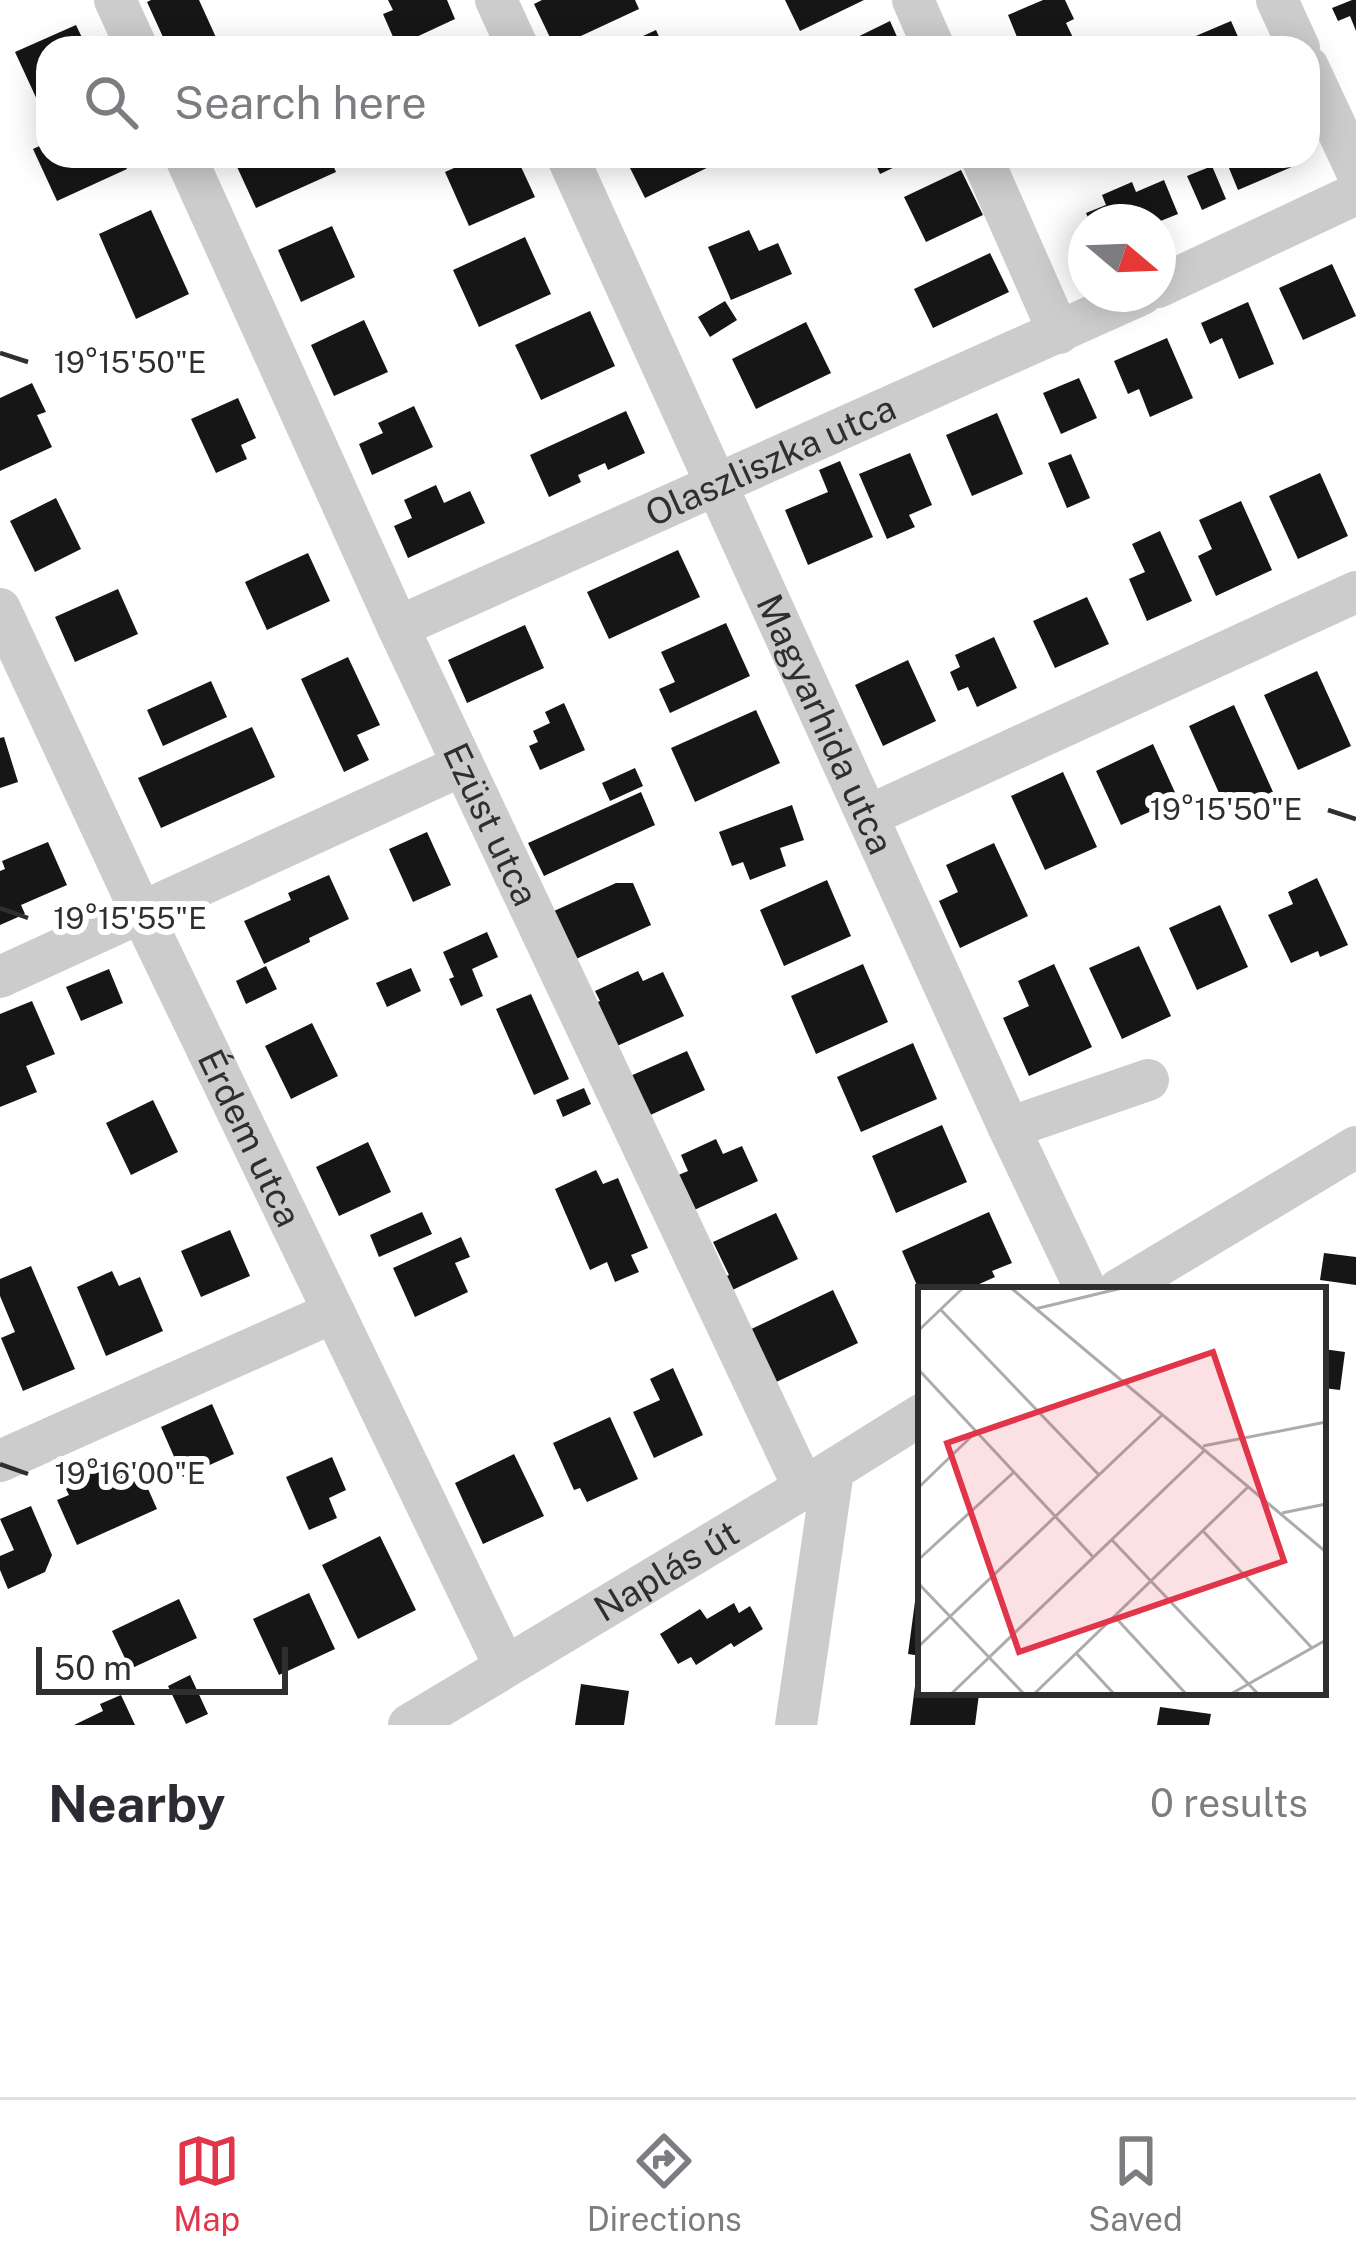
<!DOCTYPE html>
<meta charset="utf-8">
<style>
body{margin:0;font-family:"Public Sans",sans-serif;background:#f7f7f7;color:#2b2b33}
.compass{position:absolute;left:1068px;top:204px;width:108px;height:108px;border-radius:50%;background:#fff;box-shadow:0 6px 30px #0003;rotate:109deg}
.scale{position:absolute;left:36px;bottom:30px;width:252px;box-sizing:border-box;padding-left:12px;border:6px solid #2f2f2f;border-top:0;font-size:33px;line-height:42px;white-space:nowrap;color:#2f2f2f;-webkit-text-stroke:9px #fff;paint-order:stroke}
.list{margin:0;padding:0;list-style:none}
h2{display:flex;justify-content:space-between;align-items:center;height:156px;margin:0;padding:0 48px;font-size:51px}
h2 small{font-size:39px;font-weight:400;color:#7c7c81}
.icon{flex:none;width:66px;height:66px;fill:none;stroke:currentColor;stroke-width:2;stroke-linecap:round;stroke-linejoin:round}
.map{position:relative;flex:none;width:1356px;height:1725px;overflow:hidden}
.search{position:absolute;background:#fff;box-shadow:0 6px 30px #0003;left:36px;right:36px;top:36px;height:132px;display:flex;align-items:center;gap:30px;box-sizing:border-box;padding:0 42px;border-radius:36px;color:#7c7c81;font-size:45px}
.sheet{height:372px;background:#fff}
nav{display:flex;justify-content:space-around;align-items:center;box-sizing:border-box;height:168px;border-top:3px solid #e1e1e2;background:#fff;font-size:33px;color:#7c7c81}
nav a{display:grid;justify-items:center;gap:6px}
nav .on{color:#e1364a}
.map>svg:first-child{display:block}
.building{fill:#161616}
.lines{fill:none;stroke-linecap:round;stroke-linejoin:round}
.minor{stroke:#ccc;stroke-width:42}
.ticks{fill:none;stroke:#2f2f2f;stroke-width:4.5}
.labels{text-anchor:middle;stroke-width:12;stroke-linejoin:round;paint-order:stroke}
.street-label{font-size:36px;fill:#2f2f2f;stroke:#fff}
.inset-road{fill:none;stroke:#acacac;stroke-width:3}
.view{fill:#e1364a;fill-opacity:0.15;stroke:#e1364a;stroke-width:6}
.inset-edge{fill:none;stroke:#2f2f2f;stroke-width:6}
.ticks-label{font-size:30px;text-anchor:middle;fill:#2f2f2f;stroke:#fff;stroke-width:12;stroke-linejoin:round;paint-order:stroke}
</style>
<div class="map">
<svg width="1356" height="1725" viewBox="0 0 1356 1725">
<rect width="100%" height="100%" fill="#fff"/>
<path class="building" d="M151 0H199L219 44 211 48H168L147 2Z
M388 0H447L455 19 397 46 383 14 393 10Z
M542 0H635L639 9 555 48 534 4Z
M785 0H864L800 31Z
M1043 0H1065L1074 19 1066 23 1075 42 1061 48H1016L1012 40 1017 37 1008 15Z
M1352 0H1356V31L1350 16 1338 21 1332 8Z
M890 21 902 48H835Z
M1231 21 1243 48H1187L1184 41Z
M76 25 87 48H48V100L39 104 15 52Z
M656 30 664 48H617Z
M48 142V156H121L127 169 57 201 33 149Z
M232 156H329L336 172 256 208Z
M481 156H516L535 197 469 226 445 172Z
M624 156H714L717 163 645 198Z
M872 156H918L880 174Z
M1224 156H1289L1294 166 1238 190Z
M1212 166 1226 199 1202 210 1187 176Z
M961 170 983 215 926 242 904 197Z
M1164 180 1178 214 1158 222H1090L1086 213 1106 205 1102 195 1132 182 1136 192Z
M151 210 189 294 136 319 99 234Z
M332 226 355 277 301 302 278 250Z
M749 230 759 251 778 243 792 274 731 300 708 247Z
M525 237 551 294 479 327 453 270Z
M990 253 1009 292 933 328 914 289Z
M1332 264 1356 316 1303 340 1279 288Z
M725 301 737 320 710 337 698 317Z
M1248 302 1274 364 1239 379 1222 338 1210 344 1201 323Z
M590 311 615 366 541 400 515 345Z
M364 320 388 372 334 396 311 345Z
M806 322 831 373 756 409 732 359Z
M1167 338 1193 398 1150 417 1139 389 1128 394 1114 361Z
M1079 378 1097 418 1061 434 1043 393Z
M32 383 46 412 37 415 52 447 0 471V398Z
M238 398 256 438 241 445 247 459 216 473 191 419Z
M414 406 433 447 372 475 359 444 383 433 378 423Z
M626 411 645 453 608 470 605 463 578 475 581 482 549 497 530 455Z
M997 413 1023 474 972 496 946 435Z
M910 453 932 505 909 515 915 527 887 539 859 474Z
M1071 454 1090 498 1067 508 1048 463Z
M840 461 873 537 808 565 785 510 828 492 819 470Z
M1320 473 1348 536 1298 559 1269 496Z
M436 485 444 503 470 491 485 523 408 558 394 526 412 518 404 500Z
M56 498 81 549 35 572 10 521Z
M1241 501 1272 570 1216 596 1198 556 1212 549 1199 520Z
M1160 531 1192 601 1147 621 1129 579 1145 572 1132 544Z
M678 550 700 597 609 639 587 592Z
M308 553 330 601 267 630 245 582Z
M118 589 138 634 75 662 55 617Z
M1087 597 1109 644 1055 668 1033 621Z
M726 623 750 676 670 713 659 689 675 682 661 652Z
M525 625 544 668 467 703 448 660Z
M994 637 1017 688 977 707 968 687 958 691 950 672 960 667 955 655Z
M348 657 380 725 357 735 369 760 344 772 301 679Z
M908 660 936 721 883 746 855 685Z
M1317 671 1351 746 1298 770 1264 695Z
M211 681 227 717 163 746 147 710Z
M564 703 585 750 540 770 529 746 538 742 533 731 550 723 545 712Z
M1234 705 1273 792 1228 813 1189 726Z
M756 710 780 763 695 802 671 748Z
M252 727 275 777 161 828 138 778Z
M4 737 18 782 0 788V738Z
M1153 744 1178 799 1121 825 1096 771Z
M635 768 643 786 610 801 602 783Z
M1063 772 1097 847 1045 870 1011 796Z
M641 792 655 825 544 876 528 843Z
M792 805 804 840 780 848 786 866 750 880 743 862 732 866 719 832Z
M427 832 451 885 413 902 389 849Z
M48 842 67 885 21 905 25 914 0 925V871L5 869 2 861Z
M994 843 1028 916 960 948 939 901 958 892 946 865Z
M329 875 349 919 309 938 310 942 264 964 244 921 291 900 288 893Z
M1317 878 1348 945 1320 957 1318 951 1291 963 1268 915 1293 904 1288 892Z
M827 880 851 936 784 966 760 910Z
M616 883H633L651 925 576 959 554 911Z
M1220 905 1248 967 1197 990 1169 928Z
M487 932 498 957 472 969 483 996 461 1006 449 979 454 977 443 952Z
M1139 946 1171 1016 1122 1039 1089 968Z
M863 964 888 1022 816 1054 791 996Z
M1054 964 1092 1047 1029 1076 1003 1018 1029 1006 1018 981Z
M266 966 277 989 246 1004 236 981Z
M411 968 421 991 387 1007 376 983Z
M109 969 123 1003 81 1021 66 987Z
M638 971 643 981 663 972 684 1016 608 1050 588 1006 600 1001 595 991Z
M531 994 569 1079 534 1095 496 1009Z
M32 1001 55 1054 26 1066 37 1092 0 1107V1014Z
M312 1023 338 1076 291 1099 265 1046Z
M913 1043 937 1099 861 1132 837 1077Z
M687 1051 705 1090 646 1117 628 1077Z
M584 1088 591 1104 563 1117 556 1100Z
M153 1100 178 1152 131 1175 106 1123Z
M942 1125 967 1182 896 1213 872 1156Z
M716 1139 723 1154 742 1146 758 1181 692 1211 676 1176 688 1171 681 1155Z
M368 1142 391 1192 339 1216 316 1167Z
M596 1170 603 1184 618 1178 648 1248 631 1255 639 1272 615 1282 607 1262 590 1270 555 1189Z
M422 1212 432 1234 379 1257 370 1235Z
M989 1212 1012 1263 992 1271 995 1277 966 1290H919L902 1251Z
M776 1213 798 1259 724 1294 717 1280 729 1275 713 1242Z
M230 1230 250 1276 201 1297 181 1251Z
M461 1237 470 1257 455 1263 468 1292 415 1317 393 1268Z
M1324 1253 1356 1257V1285L1320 1280Z
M31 1266 75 1369 23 1391 1 1338 15 1332 0 1296V1279Z
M112 1271 119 1286 140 1277 163 1331 106 1356 77 1287Z
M833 1290 858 1343 768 1386 743 1333Z
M1323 1349 1345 1352 1340 1390 1323 1388Z
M673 1368 703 1435 654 1458 633 1412 660 1400 650 1379Z
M212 1404 234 1454 183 1477 161 1427Z
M610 1417 638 1479 587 1502 580 1488 574 1490 553 1443Z
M514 1454 544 1516 483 1544 455 1483Z
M107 1457 112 1467 124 1461 128 1469 137 1464 157 1509 77 1545 57 1500 69 1495 65 1487 74 1483 70 1474Z
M332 1457 346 1490 329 1498 337 1518 309 1530 286 1477Z
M31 1506 52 1555 45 1572 8 1589 0 1570V1556L14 1550 0 1519Z
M380 1536 416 1610 358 1639 322 1565Z
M918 1579H921V1656L908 1654Z
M309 1593 335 1649 279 1675 253 1619Z
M179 1599 197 1638 130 1669 112 1631Z
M734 1603 739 1613 750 1606 763 1629 734 1647 731 1643 696 1665 691 1657 678 1664 660 1634 700 1609 707 1619Z
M190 1675 208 1714 186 1724 168 1686Z
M581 1684 629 1691 624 1725H575Z
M915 1686 921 1687V1692L979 1694 975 1725H910Z
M121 1695 135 1725H74L103 1711 100 1704Z
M1160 1707 1211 1714 1209 1725H1157Z"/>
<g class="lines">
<g class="minor">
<path d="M115 0 137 48"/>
<path d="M496 0 518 48"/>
<path d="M913 0 934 48"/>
<path d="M1277 0 1299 48"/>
<path d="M1308 67 1356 170"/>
<path id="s1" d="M185 156 398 627 804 1488"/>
<path id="s2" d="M567 156 1009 1128 1086 1290"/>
<path d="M981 156 1059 333"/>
<path d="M1158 287 1356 194"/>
<path id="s3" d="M0 609 141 912 505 1667"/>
<path id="s4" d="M398 627 1142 294"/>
<path d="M868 816 1356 592"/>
<path d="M0 977 463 765"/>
<path d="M1009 1128 1148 1080"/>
<path d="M1118 1290 1356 1147"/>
<path d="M0 1461 334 1312"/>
<path id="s5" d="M409 1725 804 1488 921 1415"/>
<path d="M796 1725 833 1471"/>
</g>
</g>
<path class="ticks" d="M0 353 28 362M1328 810 1356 819M0 908 28 918M0 1464 28 1474"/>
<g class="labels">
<g class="street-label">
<text dy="13" stroke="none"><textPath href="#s4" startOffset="408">Olaszliszka utca</textPath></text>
<text dy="13" stroke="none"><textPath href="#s2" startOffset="624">Magyarhida utca</textPath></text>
<text dy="13" stroke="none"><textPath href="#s1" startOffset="735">Ezüst utca</textPath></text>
<text dy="13" stroke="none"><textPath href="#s3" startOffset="585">Érdem utca</textPath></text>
<text dy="13" stroke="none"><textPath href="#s5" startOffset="300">Naplás út</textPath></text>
</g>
</g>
<g transform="translate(918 1287)">
<rect width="408" height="408" fill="#fff"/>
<path class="inset-road" d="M92 0 408 265M117 22 208 0M23 23 181 188M0 44 46 0M0 82 176 271M285 159 408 135M0 201 58 145M364 226 408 217M285 244 394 361M194 253 341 408M0 273 96 185M0 296 107 408M197 330 269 408M0 360 244 128M159 367 197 408M32 408 287 163M115 408 331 199M311 408 408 353"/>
<path class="view" d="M295 65 366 274 101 365 29 156Z"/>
<rect width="408" height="408" class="inset-edge"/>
</g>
<g class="ticks-label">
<text x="130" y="373">19°15'50"E</text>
<text x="1226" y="820">19°15'50"E</text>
<text x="130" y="929">19°15'55"E</text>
<text x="130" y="1484">19°16'00"E</text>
</g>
</svg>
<svg class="compass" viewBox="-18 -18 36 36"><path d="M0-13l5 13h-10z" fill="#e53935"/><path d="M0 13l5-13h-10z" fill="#7c7c81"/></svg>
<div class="scale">50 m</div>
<div class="search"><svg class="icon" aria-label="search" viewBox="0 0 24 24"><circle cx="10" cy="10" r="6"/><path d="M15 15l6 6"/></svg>Search here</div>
</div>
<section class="sheet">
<h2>Nearby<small>0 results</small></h2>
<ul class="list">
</ul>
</section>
<nav>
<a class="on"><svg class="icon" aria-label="map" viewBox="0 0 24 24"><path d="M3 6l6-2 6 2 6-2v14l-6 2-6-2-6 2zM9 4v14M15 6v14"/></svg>Map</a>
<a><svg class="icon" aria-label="directions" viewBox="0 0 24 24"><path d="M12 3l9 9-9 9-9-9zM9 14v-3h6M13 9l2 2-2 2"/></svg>Directions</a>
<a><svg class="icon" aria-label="saved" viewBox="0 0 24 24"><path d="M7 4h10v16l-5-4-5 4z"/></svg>Saved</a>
</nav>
